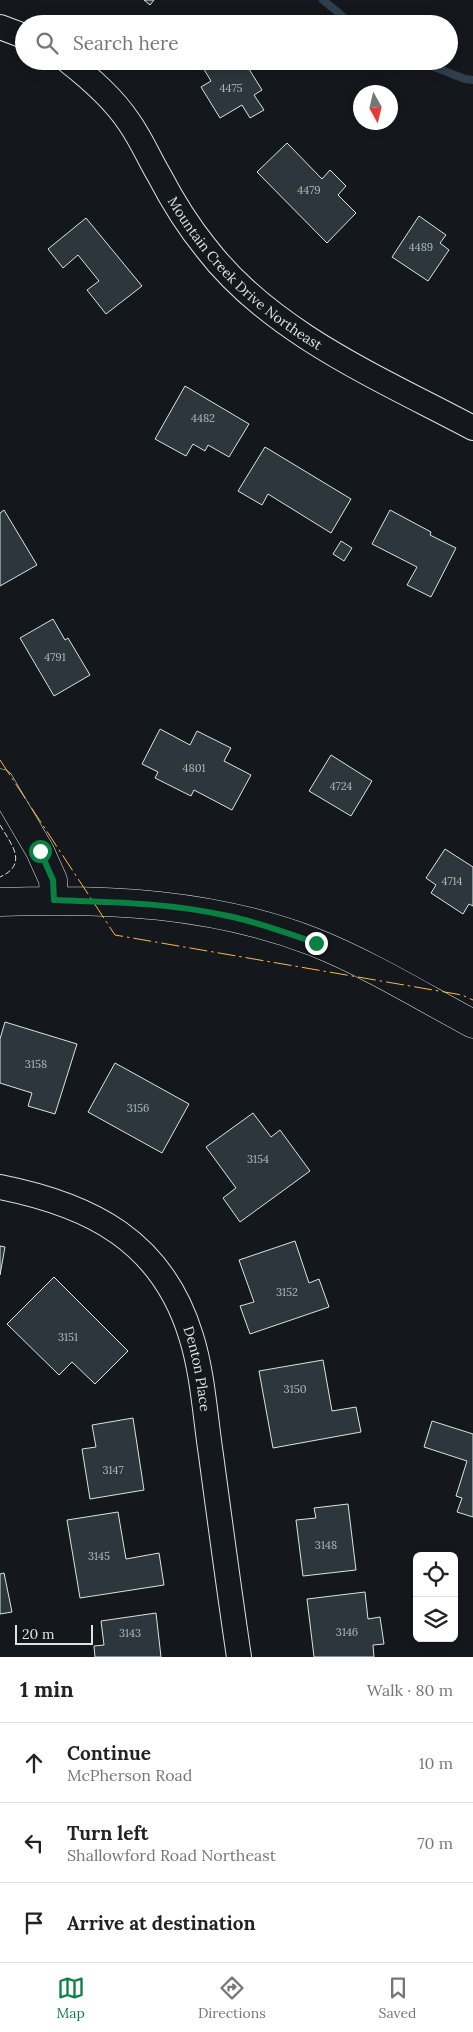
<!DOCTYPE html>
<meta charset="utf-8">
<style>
body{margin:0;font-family:Lora,serif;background:#f2f2f2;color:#222}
.controls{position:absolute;right:15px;bottom:15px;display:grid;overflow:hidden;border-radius:8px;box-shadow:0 2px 12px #0003}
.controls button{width:45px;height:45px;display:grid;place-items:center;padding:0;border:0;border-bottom:1px solid #e0e0e0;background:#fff;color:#222;font:25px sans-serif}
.compass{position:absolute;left:353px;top:85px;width:45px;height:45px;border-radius:50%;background:#fff;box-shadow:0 2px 12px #0003;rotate:172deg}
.scale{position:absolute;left:15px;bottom:12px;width:78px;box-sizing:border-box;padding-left:5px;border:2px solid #d8e6dc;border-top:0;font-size:14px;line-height:18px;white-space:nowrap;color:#d8e6dc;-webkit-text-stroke:4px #14181c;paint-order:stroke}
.stop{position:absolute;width:15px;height:15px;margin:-11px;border:4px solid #0b8043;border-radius:50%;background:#fff}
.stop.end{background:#0b8043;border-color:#fff;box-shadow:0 1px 5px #0008}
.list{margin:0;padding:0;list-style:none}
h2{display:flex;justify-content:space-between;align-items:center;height:65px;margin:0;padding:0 20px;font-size:21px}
h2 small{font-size:16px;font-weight:400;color:#767676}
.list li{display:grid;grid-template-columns:32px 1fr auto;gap:15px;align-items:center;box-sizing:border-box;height:80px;padding:0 20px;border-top:1px solid #e0e0e0}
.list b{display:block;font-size:19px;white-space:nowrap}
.list p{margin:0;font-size:16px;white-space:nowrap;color:#767676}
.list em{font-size:16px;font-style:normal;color:#767676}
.icon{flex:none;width:28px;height:28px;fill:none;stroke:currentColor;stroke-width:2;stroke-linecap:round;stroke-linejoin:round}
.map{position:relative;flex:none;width:473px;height:1657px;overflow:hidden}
.search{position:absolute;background:#fff;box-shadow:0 2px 12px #0003;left:15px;right:15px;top:15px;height:55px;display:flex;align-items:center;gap:12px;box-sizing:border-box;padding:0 18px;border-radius:28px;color:#767676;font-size:19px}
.sheet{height:305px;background:#fff}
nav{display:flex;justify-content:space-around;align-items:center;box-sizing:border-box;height:70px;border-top:1px solid #e0e0e0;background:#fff;font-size:14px;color:#767676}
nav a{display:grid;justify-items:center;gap:2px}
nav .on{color:#0b8043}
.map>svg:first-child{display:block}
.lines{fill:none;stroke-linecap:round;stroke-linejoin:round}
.stream{stroke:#2f3f4d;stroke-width:8}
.building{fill:#2c363c;stroke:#d8e6dc}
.street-casing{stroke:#d8e6dc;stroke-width:26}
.secondary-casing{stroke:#d8e6dc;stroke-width:29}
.street{stroke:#14181c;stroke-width:24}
.secondary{stroke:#14181c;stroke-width:28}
.fence{stroke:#d8e6dc;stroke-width:1;stroke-dasharray:6 2.5;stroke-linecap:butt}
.power{stroke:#ffb74d;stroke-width:1;stroke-dasharray:18 4 2.5 4;stroke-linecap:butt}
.route{stroke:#0b8043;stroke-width:6}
.labels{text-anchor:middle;stroke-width:4;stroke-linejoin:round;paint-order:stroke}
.number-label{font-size:11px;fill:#adbab4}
.street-label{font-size:14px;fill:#d8e6dc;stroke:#14181c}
</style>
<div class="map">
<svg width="473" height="1657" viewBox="0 0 473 1657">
<rect width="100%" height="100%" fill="#14181c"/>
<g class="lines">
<path class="stream" d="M323 0 352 24
M419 61 465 79 473 80"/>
</g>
<path class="building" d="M144 0H154L150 5Z
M199 61H244L262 90 254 95 264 110 250 118 242 105 220 118 201 87 211 81Z
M287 143 322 179 330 170 346 186 338 195 356 213 327 243 257 172Z
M419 216 446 235 440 243 449 250 428 281 392 257Z
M86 218 142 286 106 314 87 290 99 281 78 255 63 268 48 249Z
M185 386 249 424 229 457 208 445 205 451 193 444 186 456 155 439Z
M265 447 351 499 331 533 268 494 262 505 238 491Z
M4 510 37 565 0 586V513Z
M390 510 431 532 430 535 456 548 431 597 407 585 417 567 372 544Z
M341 541 352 548 344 561 333 554Z
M53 619 65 640 68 638 90 675 54 696 20 638Z
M160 729 190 745 197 731 231 748 224 761 251 775 232 810 194 790 191 796 155 778 158 772 142 764Z
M331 755 372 781 351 816 309 791Z
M445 849 473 867V906L469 904 463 914 431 893 436 885 426 878Z
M5 1022 77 1044 55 1114 28 1106 32 1093 0 1083V1039Z
M115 1063 189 1104 162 1153 88 1112Z
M253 1113 271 1137 280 1130 310 1171 240 1222 223 1198 236 1188 206 1147Z
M295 1241 309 1283 319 1279 329 1307 250 1334 240 1306 254 1302 239 1260Z
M0 1246 5 1247 0 1275Z
M54 1277 128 1351 95 1384 72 1362 59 1375 7 1324Z
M323 1360 332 1411 356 1407 361 1432 273 1448 259 1371Z
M133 1418 144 1490 90 1499 82 1449 96 1447 92 1425Z
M432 1421 473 1434V1517L457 1512 462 1498 456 1496 467 1461 424 1447Z
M348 1504 356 1570 303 1576 296 1520 316 1518 314 1508Z
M118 1512 126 1559 159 1553 164 1585 80 1598 67 1520Z
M4 1573 12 1612 0 1614V1574Z
M365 1592 368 1619 380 1617 384 1644 373 1645 374 1657H314L307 1599Z
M156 1613 161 1657H95L94 1646 104 1645 101 1621Z"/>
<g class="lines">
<g class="street-casing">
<g id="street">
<path d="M0 27 24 36"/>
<path id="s1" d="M68 61C91 79 113 98 129 122 141 139 149 158 159 175 172 200 188 226 206 248 271 333 381 379 473 428"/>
<path id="s2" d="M0 1187C91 1205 162 1241 191 1336 203 1374 205 1416 211 1455 220 1522 229 1590 239 1657"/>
</g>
</g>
<g class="secondary-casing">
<path id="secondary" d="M0 783 40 851 53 880 54 900
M0 902C107 898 213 903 314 942 369 964 421 996 473 1024"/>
</g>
<use href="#street" class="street"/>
<use href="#secondary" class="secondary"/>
<path class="fence" d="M0 825C11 844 29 864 0 877"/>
<path class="power" d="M0 760 115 935 462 995 473 1000"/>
</g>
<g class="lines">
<path class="route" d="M40 851 53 880 54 900C113 902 171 903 228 916 258 922 287 933 316 943"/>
</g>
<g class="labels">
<g class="number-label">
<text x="231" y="92">4475</text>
<text x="309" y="194">4479</text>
<text x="421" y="251">4489</text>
<text x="203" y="422">4482</text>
<text x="55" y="661">4791</text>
<text x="194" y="772">4801</text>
<text x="341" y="790">4724</text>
<text x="452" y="885">4714</text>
<text x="36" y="1068">3158</text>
<text x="138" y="1112">3156</text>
<text x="258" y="1163">3154</text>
<text x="287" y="1296">3152</text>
<text x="68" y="1341">3151</text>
<text x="295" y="1393">3150</text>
<text x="113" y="1474">3147</text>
<text x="326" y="1549">3148</text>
<text x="99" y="1560">3145</text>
<text x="347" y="1636">3146</text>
<text x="130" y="1637">3143</text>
</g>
<g class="street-label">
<text dy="5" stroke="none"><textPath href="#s1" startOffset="280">Mountain Creek Drive Northeast</textPath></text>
<text dy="5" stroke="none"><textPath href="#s2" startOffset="290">Denton Place</textPath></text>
</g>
</g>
</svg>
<div class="controls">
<button><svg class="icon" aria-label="locate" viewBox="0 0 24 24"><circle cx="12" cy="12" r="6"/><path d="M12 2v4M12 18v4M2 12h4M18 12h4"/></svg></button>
<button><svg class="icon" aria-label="layers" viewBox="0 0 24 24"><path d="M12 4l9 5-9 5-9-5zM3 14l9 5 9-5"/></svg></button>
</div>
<svg class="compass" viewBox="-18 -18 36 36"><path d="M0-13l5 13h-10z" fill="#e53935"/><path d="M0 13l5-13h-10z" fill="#767676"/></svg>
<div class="scale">20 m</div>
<div class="stop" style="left:40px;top:851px"></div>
<div class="stop end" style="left:316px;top:943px"></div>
<div class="search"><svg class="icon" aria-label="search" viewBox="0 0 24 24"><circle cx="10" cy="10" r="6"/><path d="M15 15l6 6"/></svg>Search here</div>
</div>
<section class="sheet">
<h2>1 min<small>Walk · 80 m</small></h2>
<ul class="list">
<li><svg class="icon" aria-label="ahead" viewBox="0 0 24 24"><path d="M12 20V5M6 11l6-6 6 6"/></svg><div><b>Continue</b><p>McPherson Road</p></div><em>10 m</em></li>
<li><svg class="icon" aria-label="left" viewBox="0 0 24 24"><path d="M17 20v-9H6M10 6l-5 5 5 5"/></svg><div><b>Turn left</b><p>Shallowford Road Northeast</p></div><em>70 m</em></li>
<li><svg class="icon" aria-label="arrive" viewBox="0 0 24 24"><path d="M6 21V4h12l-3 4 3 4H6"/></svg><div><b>Arrive at destination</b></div></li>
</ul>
</section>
<nav>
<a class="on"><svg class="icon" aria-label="map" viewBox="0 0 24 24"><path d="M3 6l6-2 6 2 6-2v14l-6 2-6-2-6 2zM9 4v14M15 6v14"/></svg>Map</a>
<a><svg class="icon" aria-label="directions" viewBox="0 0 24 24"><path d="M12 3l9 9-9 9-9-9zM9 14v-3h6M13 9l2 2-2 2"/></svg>Directions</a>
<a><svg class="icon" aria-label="saved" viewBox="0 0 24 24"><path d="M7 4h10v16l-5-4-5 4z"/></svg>Saved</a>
</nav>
